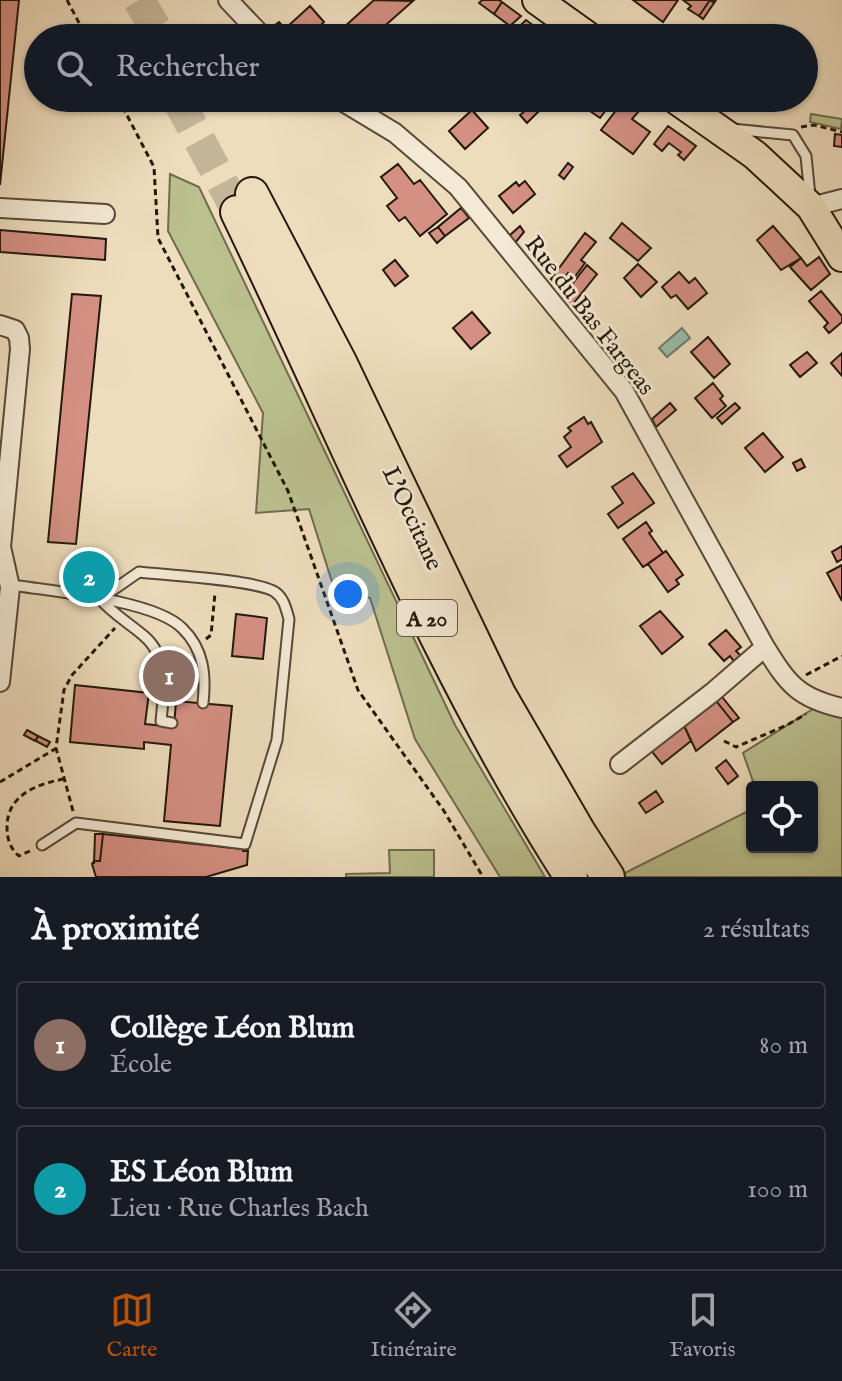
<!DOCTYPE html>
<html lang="fr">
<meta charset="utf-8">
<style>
body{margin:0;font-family:"IM FELL English",serif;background:#242831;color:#f1f3f6}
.controls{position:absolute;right:24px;bottom:24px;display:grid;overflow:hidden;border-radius:8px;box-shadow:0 2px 6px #0004}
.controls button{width:72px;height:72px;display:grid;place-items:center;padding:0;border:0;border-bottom:2px solid #363941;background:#171b24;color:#f1f3f6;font:40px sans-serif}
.you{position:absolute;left:348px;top:594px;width:28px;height:28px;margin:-20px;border:6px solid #fff;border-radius:50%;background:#1a73e8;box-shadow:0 0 0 12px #1a73e833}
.badge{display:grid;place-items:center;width:52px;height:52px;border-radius:50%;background:#b45309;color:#fff;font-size:26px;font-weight:700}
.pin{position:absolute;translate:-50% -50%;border:4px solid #fff;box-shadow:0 2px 8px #0006}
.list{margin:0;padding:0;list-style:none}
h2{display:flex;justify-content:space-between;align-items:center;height:104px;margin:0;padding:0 32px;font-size:34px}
h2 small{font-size:26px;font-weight:400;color:#9ea1a6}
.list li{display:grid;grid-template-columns:52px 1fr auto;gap:24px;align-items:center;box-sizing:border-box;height:128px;margin:0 16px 16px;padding:0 16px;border:2px solid #363941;border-radius:8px}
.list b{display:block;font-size:30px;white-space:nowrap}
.list p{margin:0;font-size:26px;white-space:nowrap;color:#9ea1a6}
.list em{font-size:26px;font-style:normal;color:#9ea1a6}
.icon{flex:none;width:44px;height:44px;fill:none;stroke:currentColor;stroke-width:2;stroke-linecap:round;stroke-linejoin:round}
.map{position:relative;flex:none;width:842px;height:877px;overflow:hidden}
.search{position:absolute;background:#171b24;box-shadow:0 2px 6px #0004;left:24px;right:24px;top:24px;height:88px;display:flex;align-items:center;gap:20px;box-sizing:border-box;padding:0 28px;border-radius:44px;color:#9ea1a6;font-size:30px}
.sheet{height:392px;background:#171b24}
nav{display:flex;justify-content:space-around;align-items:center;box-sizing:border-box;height:112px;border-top:2px solid #363941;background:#171b24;font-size:22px;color:#9ea1a6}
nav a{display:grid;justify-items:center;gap:4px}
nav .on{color:#b45309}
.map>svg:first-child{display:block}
.green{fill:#bbc08f;stroke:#6f6c4e;stroke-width:2}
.water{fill:#9bbdab;stroke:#6b7b6b;stroke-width:2}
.building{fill:#d49083;stroke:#23180c;stroke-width:2}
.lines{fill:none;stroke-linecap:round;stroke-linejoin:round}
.motorway-tunnel{stroke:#c5b69a;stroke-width:32;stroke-dasharray:32 16;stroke-linecap:butt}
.service-casing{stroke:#564938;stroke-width:13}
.minor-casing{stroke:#564938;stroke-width:22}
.primary-casing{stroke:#23180c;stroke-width:32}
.motorway-casing{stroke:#23180c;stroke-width:36}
.path{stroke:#23180c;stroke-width:3;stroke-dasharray:6 4;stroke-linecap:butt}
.service{stroke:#f4e9d4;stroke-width:9}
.minor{stroke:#f4e9d4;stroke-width:18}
.primary{stroke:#eeddbd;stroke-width:28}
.motorway{stroke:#eeddbd;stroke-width:32}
.labels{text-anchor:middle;stroke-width:6;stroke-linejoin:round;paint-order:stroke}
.shield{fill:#f4e9d4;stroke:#625748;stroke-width:2}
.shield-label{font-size:22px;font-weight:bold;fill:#23180c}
.street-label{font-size:24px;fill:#23180c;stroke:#f4e9d4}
</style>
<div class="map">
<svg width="842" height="877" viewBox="0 0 842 877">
<rect width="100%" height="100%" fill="#eeddbd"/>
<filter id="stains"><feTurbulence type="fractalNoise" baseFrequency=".0025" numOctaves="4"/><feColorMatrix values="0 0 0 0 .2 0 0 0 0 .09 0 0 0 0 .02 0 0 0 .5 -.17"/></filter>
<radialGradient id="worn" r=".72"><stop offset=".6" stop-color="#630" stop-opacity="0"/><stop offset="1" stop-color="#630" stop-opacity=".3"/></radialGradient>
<path class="green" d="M811 114 842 119 841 129 810 122Z
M170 174 199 187 455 725 545 877H500L415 739 370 598 333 585 309 509 256 513 263 413 168 231Z
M816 707 842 715V877H625L623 874 752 809V847H812V787H755L743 753Z
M389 850H434V877H346V874L390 873Z"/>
<path class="water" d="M682 328 690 338 667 357 659 348Z"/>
<path class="building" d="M0 0H19L0 185Z
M374 0 413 1 371 38H332Z
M482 0H499L502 2 494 14 479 3Z
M633 0H678L663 22Z
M683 0H716L714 3 710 0 699 16 688 9 691 6Z
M710 0 714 3 703 19 699 16Z
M502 2 521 16 510 26 494 14Z
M310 6 324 22 307 38H297L287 27Z
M526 20 545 34 541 38H507Z
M279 22 285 29 276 37 268 30Z
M317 29 325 38H307Z
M368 98H380L374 107 365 101Z
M580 98H615L600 118 577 102Z
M538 100 544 106 527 123 520 115Z
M624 100 639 111 632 119 650 132 633 154 601 130Z
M472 110 488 128 465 149 449 131Z
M668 126 696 146 684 160 678 155 681 152 669 143 662 151 654 144Z
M835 134 842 135V147L834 146Z
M568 163 573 167 564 179 559 175Z
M398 164 414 184 420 180 447 214 420 236 405 217 399 221 387 206 397 198 381 177Z
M525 181 535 194 513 213 499 196 516 182 519 186Z
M461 208 469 218 445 236 438 227Z
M622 223 651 248 638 261 610 238Z
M520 226 524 232 515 243 509 236Z
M773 226 801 258 781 270 757 240Z
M438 227 445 236 437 243 429 233Z
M0 230 106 239 105 260 0 252Z
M585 233 596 242 581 260 585 263 574 278 568 273 559 285 551 279Z
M819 257 830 274 811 290 790 267 801 258 807 266Z
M395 260 408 276 395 286 383 270Z
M638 264 657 282 641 297 624 278Z
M587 265 597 274 573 304 563 296Z
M679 272 689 283 695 278 707 293 688 309 676 295 671 298 662 287Z
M821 291 842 316V322L829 333 824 327 828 323 809 301Z
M72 294 101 296 76 544 48 542Z
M472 312 490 333 471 349 453 328Z
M708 337 730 364 714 378 691 352Z
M807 352 817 363 800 377 790 365Z
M842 353V376L831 363Z
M713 383 723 396 720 399 726 406 712 418 695 398Z
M670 403 676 410 656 427 652 419Z
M735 403 740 408 722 424 717 418Z
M584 417 588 424 591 422 602 442 567 467 559 456 571 447 564 437 571 431 568 428Z
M763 433 783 457 765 472 745 448Z
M801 459 805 467 797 471 793 463Z
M633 473 654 503 618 528 608 514 623 503 612 487Z
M646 522 652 531 649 533 663 553 643 567 623 539Z
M842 546V559L837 562 832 552Z
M666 551 683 575 676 580 679 584 668 592 648 564Z
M842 565V601L827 573Z
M89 568 97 582 88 586 81 572Z
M660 611 683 637 662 654 640 626Z
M236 614 267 618 263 659 232 656Z
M726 630 741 647 736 651 742 657 735 663 730 656 724 661 709 644Z
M75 685 149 693 145 724 174 727 176 701 232 706 220 826 164 821 171 745 144 742V749L70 742Z
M719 693 739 718 733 722 713 697Z
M713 697 733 722 696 751 682 721Z
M682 721 691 741 662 764 650 749Z
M27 730 38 736 35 741 24 735Z
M38 736 50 742 47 747 36 741Z
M726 760 738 776 728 784 716 768Z
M656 791 663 802 646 813 639 803Z
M95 834H103L100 861H94V864Z
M103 834 243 849V851H248L247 865 206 877H96L92 864 94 861H100Z"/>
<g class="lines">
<path class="motorway-tunnel" d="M139 0 161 38
M177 98 233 203"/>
<g class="service-casing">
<path id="service" d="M732 129 793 135 806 156 810 196
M10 587 19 586C59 592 155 601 182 628 204 649 206 675 203 703
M100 599C113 614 129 623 144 636 169 657 164 692 161 721L172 723
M42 845 76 823 245 844 277 740 289 619C286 609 284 598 275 592 258 580 165 575 139 572L100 599"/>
</g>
<g class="minor-casing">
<path id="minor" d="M228 0 264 38
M337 98 395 133 458 187 624 391 765 647C788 684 798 698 842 708
M811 207 842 199
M0 208 105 214
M0 325 15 330 19 338 20 349 1 547 10 587 0 682
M620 764 713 692 765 647"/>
</g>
<g class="primary-casing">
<path id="primary" d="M537 0 590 38
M674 98 755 155 811 207 842 257"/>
</g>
<g class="motorway-casing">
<path id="motorway" d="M252 194 340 362 499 694 579 832 608 877
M237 212C345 435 437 668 571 877"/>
</g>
<path class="path" d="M67 0 87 38
M118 98 154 167 158 238 288 491 358 690 444 811 483 877
M801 127 814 125 842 132
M206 639 211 635 215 593
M806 675 842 656
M724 741 736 747 787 725 806 714
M0 782 55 749
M73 811 56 748 64 690 72 675 115 628
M30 851 19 856C10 848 7 839 7 827 7 795 37 784 64 779"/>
<use href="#service" class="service"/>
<use href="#minor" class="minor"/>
<use href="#primary" class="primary"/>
<use href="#motorway" class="motorway"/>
</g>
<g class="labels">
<rect class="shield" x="397" y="600" width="60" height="36" rx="6"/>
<g class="shield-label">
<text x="427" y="626">A 20</text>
</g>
<g class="street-label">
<text transform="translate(590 315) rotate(52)" y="8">Rue du Bas Fargeas</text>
<text transform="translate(413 518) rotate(65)" y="8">L'Occitane</text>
</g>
</g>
<rect width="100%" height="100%" filter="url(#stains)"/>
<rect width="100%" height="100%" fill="url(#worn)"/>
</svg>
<div class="controls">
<button><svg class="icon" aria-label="locate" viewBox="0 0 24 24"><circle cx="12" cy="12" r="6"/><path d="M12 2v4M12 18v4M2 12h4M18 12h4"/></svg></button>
</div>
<div class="you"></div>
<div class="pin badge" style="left:169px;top:676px;background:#8d6e63">1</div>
<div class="pin badge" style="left:89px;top:577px;background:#0f9aa8">2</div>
<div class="search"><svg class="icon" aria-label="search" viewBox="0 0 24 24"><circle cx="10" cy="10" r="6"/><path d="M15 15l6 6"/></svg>Rechercher</div>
</div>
<section class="sheet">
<h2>À proximité<small>2 résultats</small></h2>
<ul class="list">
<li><span class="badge" style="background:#8d6e63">1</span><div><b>Collège Léon Blum</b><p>École</p></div><em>80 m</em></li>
<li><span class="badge" style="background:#0f9aa8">2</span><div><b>ES Léon Blum</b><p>Lieu · Rue Charles Bach</p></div><em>100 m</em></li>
</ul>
</section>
<nav>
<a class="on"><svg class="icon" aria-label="map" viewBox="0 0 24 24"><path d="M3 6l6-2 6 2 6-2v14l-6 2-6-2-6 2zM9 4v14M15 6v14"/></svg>Carte</a>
<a><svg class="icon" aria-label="directions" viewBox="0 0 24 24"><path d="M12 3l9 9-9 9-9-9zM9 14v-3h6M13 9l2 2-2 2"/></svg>Itinéraire</a>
<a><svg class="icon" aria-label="saved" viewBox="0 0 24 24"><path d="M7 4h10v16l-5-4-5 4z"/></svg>Favoris</a>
</nav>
